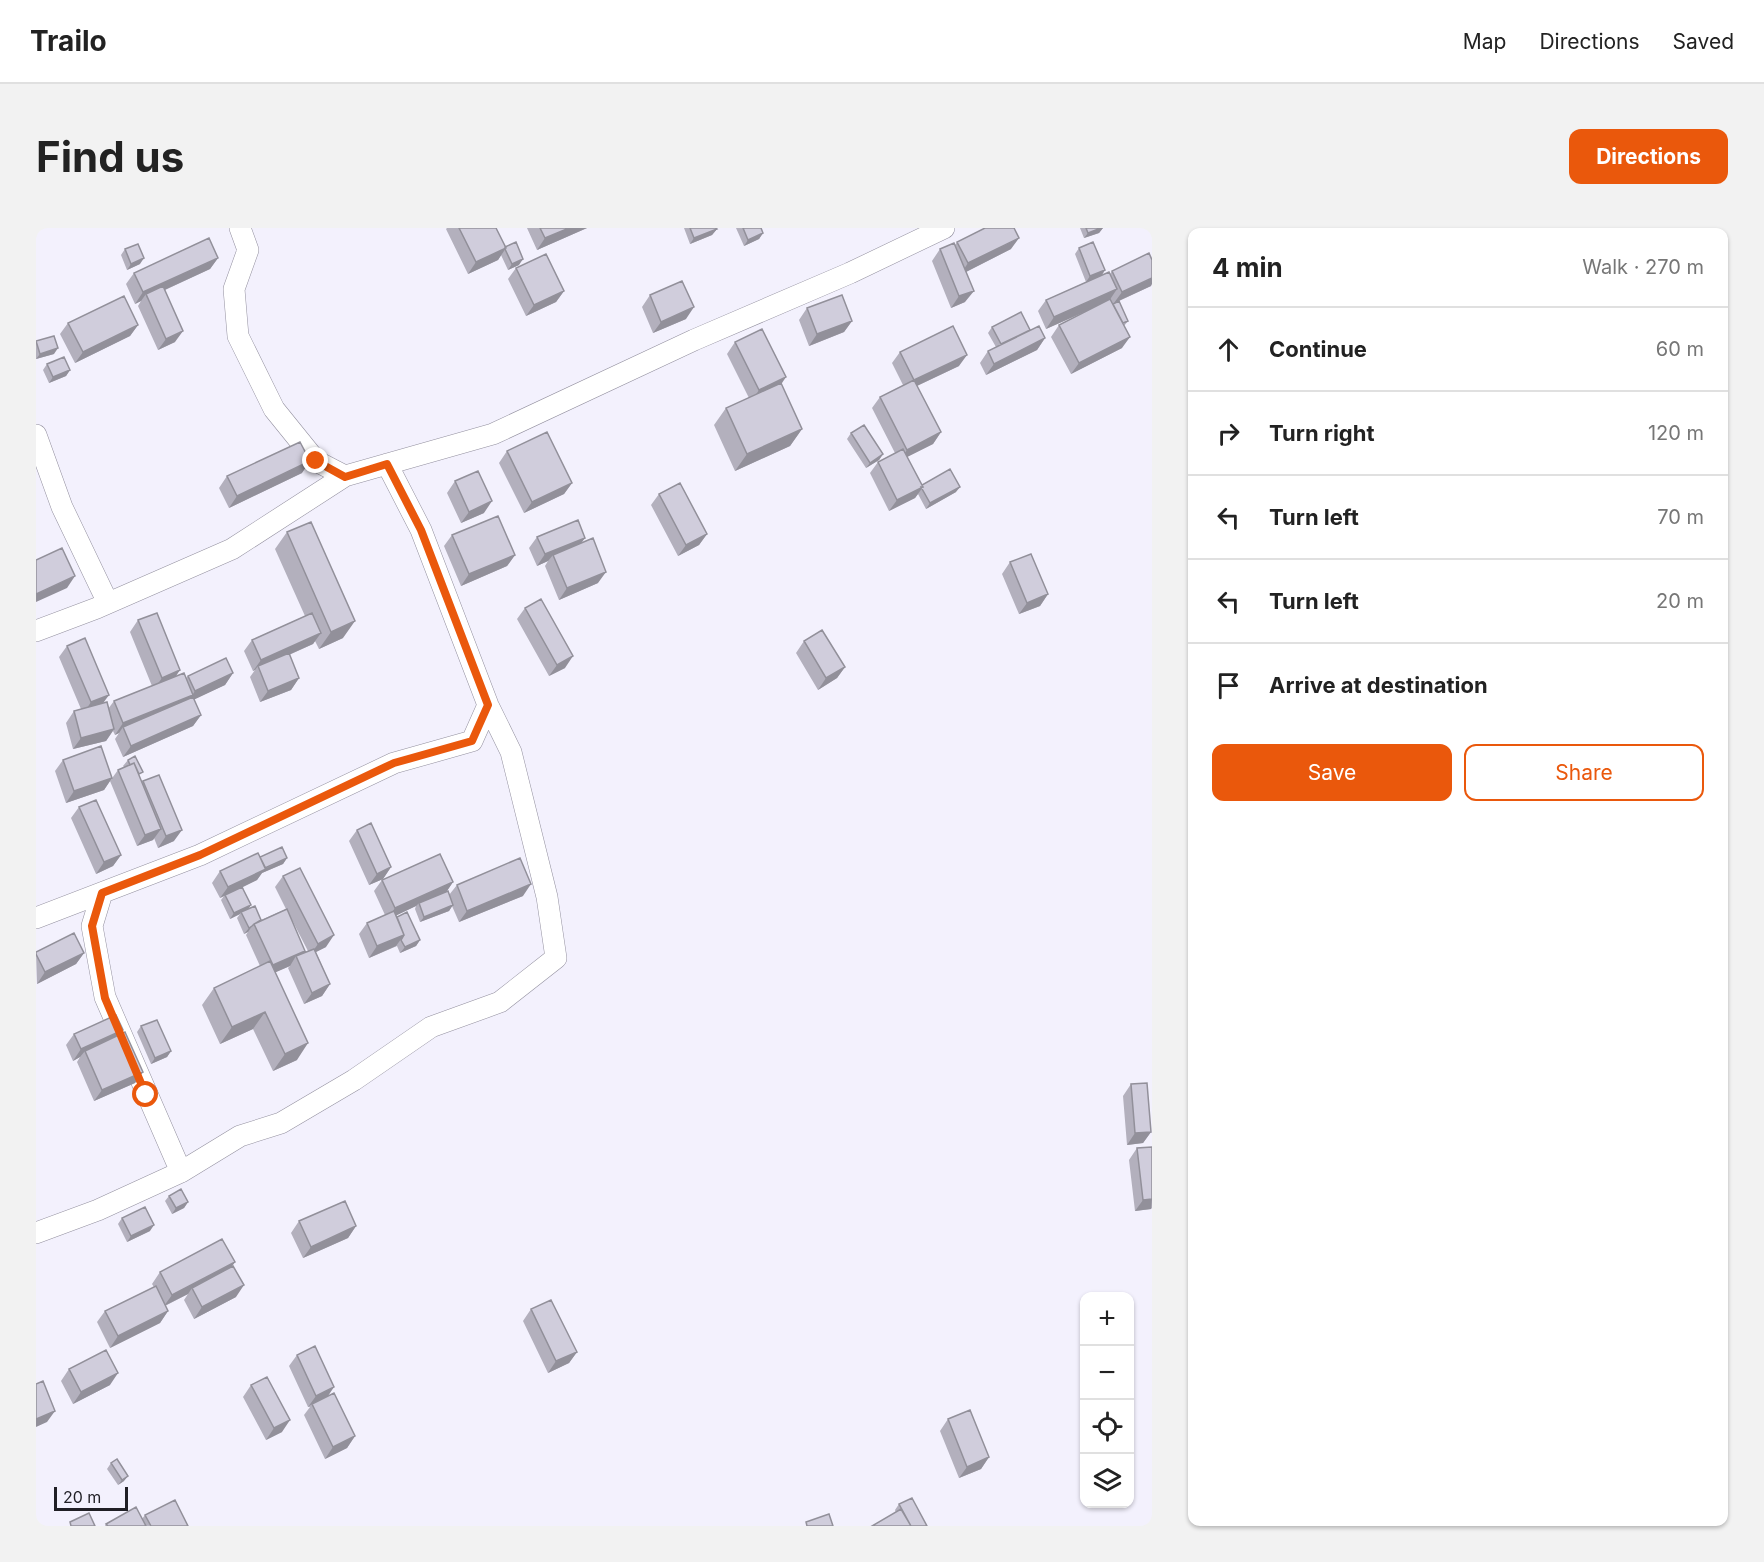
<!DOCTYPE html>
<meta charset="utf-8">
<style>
body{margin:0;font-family:Inter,sans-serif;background:#f2f2f2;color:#222}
.controls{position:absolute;right:18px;bottom:18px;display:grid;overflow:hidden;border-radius:12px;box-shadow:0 2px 4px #0004}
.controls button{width:54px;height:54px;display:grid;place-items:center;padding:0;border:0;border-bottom:2px solid #e0e0e0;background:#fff;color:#222;font:30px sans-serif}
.scale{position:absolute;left:18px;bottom:15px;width:74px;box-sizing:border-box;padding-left:6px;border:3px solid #201f25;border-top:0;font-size:16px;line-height:21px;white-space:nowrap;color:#201f25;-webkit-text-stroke:4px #f3f1fd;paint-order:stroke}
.stop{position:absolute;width:18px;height:18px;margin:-14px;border:4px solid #ea580c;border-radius:50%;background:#fff}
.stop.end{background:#ea580c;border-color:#fff;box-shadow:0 2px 6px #0008}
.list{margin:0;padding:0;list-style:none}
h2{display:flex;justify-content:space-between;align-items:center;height:78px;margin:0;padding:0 24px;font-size:26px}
h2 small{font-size:20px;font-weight:400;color:#767676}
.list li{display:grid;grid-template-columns:39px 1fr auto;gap:18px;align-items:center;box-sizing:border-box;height:84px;padding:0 24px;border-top:2px solid #e0e0e0}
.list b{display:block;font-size:22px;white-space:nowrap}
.list em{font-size:20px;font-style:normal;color:#767676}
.actions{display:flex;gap:12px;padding:18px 24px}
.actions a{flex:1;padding:14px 0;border:2px solid #ea580c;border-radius:12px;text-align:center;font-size:21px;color:#ea580c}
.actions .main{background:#ea580c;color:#fff}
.icon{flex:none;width:33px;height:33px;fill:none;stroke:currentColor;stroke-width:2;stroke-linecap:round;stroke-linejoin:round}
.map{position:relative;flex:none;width:1116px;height:1298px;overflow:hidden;border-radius:12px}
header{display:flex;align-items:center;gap:36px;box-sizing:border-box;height:84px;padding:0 30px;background:#fff;border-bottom:2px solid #e0e0e0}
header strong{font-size:28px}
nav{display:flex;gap:33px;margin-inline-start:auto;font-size:21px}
.intro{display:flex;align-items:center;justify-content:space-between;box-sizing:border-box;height:144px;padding:0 36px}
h1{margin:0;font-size:42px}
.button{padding:15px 27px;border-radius:12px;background:#ea580c;color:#fff;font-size:21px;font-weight:700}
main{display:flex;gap:36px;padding:0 36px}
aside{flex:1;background:#fff;border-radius:12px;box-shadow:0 2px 4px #0004}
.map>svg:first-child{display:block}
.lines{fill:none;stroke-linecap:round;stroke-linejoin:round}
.minor-casing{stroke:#93909f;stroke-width:22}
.minor{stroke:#fff;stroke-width:21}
.wall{fill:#b3b0bd;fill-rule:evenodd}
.shaded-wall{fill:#92909a}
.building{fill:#d0cddc;stroke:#92909a;stroke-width:1.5}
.route{stroke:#ea580c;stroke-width:8}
</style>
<header>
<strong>Trailo</strong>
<nav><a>Map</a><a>Directions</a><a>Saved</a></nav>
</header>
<div class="intro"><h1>Find us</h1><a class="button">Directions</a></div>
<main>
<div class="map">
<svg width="1116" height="1298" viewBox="0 0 1116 1298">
<rect width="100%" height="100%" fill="#f3f1fd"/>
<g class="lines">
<g class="minor-casing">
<path id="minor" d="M204 0 212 22 198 61 202 108 238 181 280 233 309 248
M0 207 26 279 72 375
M0 403 61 380 196 321 309 248 457 206 658 112 814 45 908 0
M66 665 56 698 69 769 145 944
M0 690 164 627 358 535 436 513 452 477
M0 1005 62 982 145 944 204 908 245 895 318 852 395 799 464 774 520 730 511 669 475 524 452 477 385 302 351 236"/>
</g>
<use href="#minor" class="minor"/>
</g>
<path class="wall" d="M411 0H460L469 19 483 37 472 42 465 27 462 32 432 46 410 1Z
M491 0H551L501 22Z
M648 0H680L681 1 676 7 654 16Z
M700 0H725L727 5 723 11 708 18Z
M1044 0H1067L1063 5 1048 10Z
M921 14 975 21 930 44 929 74 915 80 896 33 904 21 919 17Z
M1043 20 1069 42 1066 47 1074 46 1076 43 1115 58 1083 73 1092 93 1088 98 1086 120 1035 146 1015 109 1023 97 1055 81 1010 101 1002 83 1010 72 1050 54 1039 26Z
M89 21 104 36 91 42 85 27Z
M182 30 174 41 129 62 139 114 122 122 102 78 105 73 99 76 90 56 98 45Z
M480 40 528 63 520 74 490 88 472 51Z
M614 67 650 91 617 105 606 79Z
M771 80 816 93 808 104 773 118 763 92Z
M32 95 102 97 94 108 39 135 24 106Z
M956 99 994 102 1009 110 1001 122 950 147 944 135 952 123 960 119 952 105Z
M0 113 18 126 0 131Z
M699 114 745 156 766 201 754 218 699 243 678 197 690 180 713 170 691 126Z
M864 124 923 138 881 158 905 204 897 216 871 229 886 257 920 264 890 281 882 266 879 270 853 283 834 245 842 234 859 225 836 180 844 169 867 157 856 135Z
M11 136 34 142 30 148 13 155 7 142Z
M815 205 847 226 843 232 830 240 811 211Z
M471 223 536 255 528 266 488 285 463 235Z
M266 245 193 280 183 260 191 248Z
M419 253 448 285 425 295 411 265Z
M623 266 671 306 663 317 642 328 615 277Z
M251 304 307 410 283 421 279 413 277 416 253 427 263 450 255 462 224 474 214 449 219 442 217 443 208 423 216 412 269 388 239 321Z
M416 307 479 327 471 338 425 358 408 318Z
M501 309 546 315 562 355 523 372 509 338 512 333 501 338 493 320Z
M974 334 1012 366 1004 378 983 386 966 346Z
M489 380 529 440 513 448 481 391Z
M102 392 140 448 150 450 152 448 197 445 189 457 158 471 165 487 157 498 87 529 79 511 83 505 79 507 77 503 70 513 37 521 30 495 38 483 45 481 23 429 31 418 67 475 72 481 78 473 116 458 94 404Z
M768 413 809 439 801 450 782 462 760 425Z
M27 532 76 550 68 562 30 575 19 543Z
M92 532 104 549 106 555 107 553 138 613 122 620 118 610 117 612 101 618 74 553 82 542 88 539 87 538Z
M43 579 85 627 77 638 60 646 35 590Z
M321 602 355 639 347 651 333 657 313 613Z
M224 629 251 630 247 636 226 645 221 652 207 659 212 681 225 692 250 681 239 659 247 648 290 719 280 724 294 756 286 768 268 776 252 740 254 738 239 744 261 832 237 843 217 801 184 816 166 777 178 760 224 738 210 707 212 704 208 706 201 690 204 686 194 691 185 672 188 668 184 670 176 655 184 643ZM256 692 272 723 268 725Z
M346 652 417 654 410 664 413 667 421 657 487 668 423 694 416 678 413 683 384 694 379 681 380 678 360 687 384 712 380 718 364 725 361 718 333 730 323 706 331 695 349 687 338 663Z
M0 724 48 725 40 736 1 756Z
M105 798 135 823 131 829 115 836 101 804Z
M87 802 84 807 107 844 99 855 58 873 41 834 44 829 37 833 30 817 38 806Z
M1095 856 1115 904 1107 915 1091 917 1087 868Z
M1116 919V980L1115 981 1099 983 1093 932 1101 920Z
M133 968 152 974 148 980 136 986 129 973Z
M86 990 114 1003 91 1014 82 996Z
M263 993 320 998 312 1010 267 1030 255 1005Z
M195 1039 200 1069 158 1091 148 1072 152 1066 129 1078 132 1083 124 1095 74 1120 61 1094 69 1083 118 1059 116 1056 124 1044Z
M495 1081 541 1124 533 1135 512 1145 487 1093Z
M261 1127 292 1168 319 1208 311 1220 289 1231 268 1187 274 1179H272L253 1138Z
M33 1141 74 1157 37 1176 25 1153Z
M215 1157 246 1204 230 1212 207 1169Z
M912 1191 953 1229 945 1241 923 1250 904 1203Z
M75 1235 88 1253 82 1257 71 1241Z
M863 1276 891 1298 860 1285 859 1282Z
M109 1287 152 1298H69L70 1296 106 1291Z"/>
<path class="shaded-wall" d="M533 0H551L501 22 509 10Z
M1065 0H1067L1063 5 1048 10 1052 5Z
M681 1 676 7 654 16 658 10Z
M727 5 723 11 708 18 712 12Z
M983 10 975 21 924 47 932 35Z
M470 20 462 32 432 46 440 34Z
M108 30 104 36 91 42 95 36Z
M182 30 174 41 111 70 110 66 105 73 99 76 107 64Z
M487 31 483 37 472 42 476 36Z
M1069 42 1065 48 1050 54 1054 48Z
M1116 50V56L1115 58 1078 75 1086 64Z
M1081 61 1073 73 1010 101 1018 89Z
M528 63 520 74 490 88 498 77Z
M938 63 929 74 915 80 923 68Z
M658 79 650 91 617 105 625 94Z
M816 93 808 104 773 118 781 106Z
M102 97 94 108 39 135 47 124Z
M147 103 139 114 122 122 130 111Z
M1094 109 1086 120 1035 146 1043 135Z
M1009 110 1001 122 950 147 958 136Z
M22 120 18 126 0 131 4 126Z
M931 127 923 138 870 163 878 152Z
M34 142 30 148 13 155 17 149Z
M750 149 742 161 715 174 723 162Z
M766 201 754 218 699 243 711 226Z
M905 204 897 216 863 233 871 222Z
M847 226 843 232 830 240 834 235Z
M274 233 266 245 193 280 201 268Z
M536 255 528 266 488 285 496 274Z
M887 259 879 270 853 283 861 272Z
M924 259 920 264 890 281 894 275Z
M456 273 448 285 425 295 433 284Z
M671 306 663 317 642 328 650 317Z
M549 310 541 321 517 327 512 333 501 338 509 326Z
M479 327 471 338 425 358 433 346Z
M570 344 562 355 523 372 531 360Z
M39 348 31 360 0 374V366Z
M1012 366 1004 378 983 386 991 375Z
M319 393 307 410 283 421 295 404Z
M285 405 277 416 223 440 222 438 219 442 217 443 225 432Z
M537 428 529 440 513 448 521 437Z
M809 439 801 450 782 462 790 450Z
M144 442 136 454 118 461 126 450Z
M197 445 189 457 151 475 159 463Z
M263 450 255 462 224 474 232 463Z
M73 467 65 478 47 486 55 474Z
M157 467 149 478 87 499 83 505 79 507 87 495Z
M165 487 157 498 87 529 95 518Z
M78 501 70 513 37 521 45 510Z
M76 550 68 562 30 575 38 563Z
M125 601 117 612 101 618 109 607Z
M146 602 138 613 122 620 130 608Z
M85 627 77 638 60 646 68 634Z
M251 630 247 636 226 645 221 652 184 670 192 659Z
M355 639 347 651 333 657 341 646Z
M417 654 409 666 383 675 380 678 351 692 359 680Z
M495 656 487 668 423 694 431 683Z
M215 677 211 683 205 684 204 686 194 691 198 685Z
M417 677 413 683 384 694 388 689Z
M216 698 212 704 208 706 213 700Z
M298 707 290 719 274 727 282 716Z
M368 707 360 718 333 730 341 718Z
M384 712 380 718 364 725 369 719Z
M269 723 262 733 260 728 254 738 229 749 237 737Z
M48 725 40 736 1 756 9 744Z
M294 756 286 768 268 776 276 765Z
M229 784 217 801 184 816 196 799Z
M87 802 79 813 49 823 44 829 37 833 45 821Z
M272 815 261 832 237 843 249 826Z
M135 823 131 829 115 836 119 830Z
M107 844 99 855 58 873 66 862Z
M1115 904 1107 915 1091 917 1099 905Z
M1116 971 1115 981 1099 983 1107 972Z
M152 974 148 980 136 986 140 980Z
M118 997 114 1003 91 1014 95 1008Z
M320 998 312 1010 267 1030 275 1019Z
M199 1034 191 1046 156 1060 152 1066 128 1078 136 1067Z
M208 1057 200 1069 158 1091 166 1079Z
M132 1083 124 1095 74 1120 82 1108Z
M541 1124 533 1135 512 1145 520 1133Z
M82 1145 74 1157 37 1176 45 1164Z
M298 1159 290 1171 276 1176 272 1179 280 1168Z
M19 1183 11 1194 0 1199V1191Z
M254 1192 246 1204 230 1212 238 1200Z
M319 1208 311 1220 289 1231 297 1219Z
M953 1229 945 1241 923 1250 931 1239Z
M92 1248 88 1253 82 1257 86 1252Z"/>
<path class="building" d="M423 0H460L470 20 440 34Z
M504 0H533L509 10Z
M654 0H680L681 1 658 10Z
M707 0H725L727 5 712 12Z
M949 0H978L983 10 932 35 921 14Z
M1050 0H1065L1052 5Z
M173 10 182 30 107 64 98 45Z
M480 14 487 31 476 36 469 21V19Z
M1057 14 1069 42 1054 48 1043 20Z
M918 15 938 63 923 68 904 21Z
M102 16 108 30 95 36 89 21Z
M1113 25 1116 32V50L1086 64 1076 43Z
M510 26 528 63 498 77 480 40Z
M1073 44 1081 61 1018 89 1010 72Z
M646 53 658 79 625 94 614 67Z
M127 58 147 103 130 111 110 66Z
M806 67 816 93 781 106 771 80Z
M88 68 102 97 47 124 32 95Z
M1074 71 1094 109 1043 135 1023 97Z
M1083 73 1092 93 1087 95 1077 76Z
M985 84 994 102 965 116 956 99Z
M917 98 931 127 878 152 864 124Z
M1003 98 1009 110 958 136 952 123Z
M726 101 750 149 723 162 699 114Z
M18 108 22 120 4 126 0 113Z
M28 129 34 142 17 149 11 136Z
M878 152 905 204 871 222 844 169Z
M745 155 766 201 711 226 690 180Z
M828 197 847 226 834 235 815 205Z
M511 204 536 255 496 274 471 223Z
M264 214 274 233 201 268 191 248Z
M867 221 887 259 861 272 842 234Z
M914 241 924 259 894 275 885 259H887L886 257Z
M442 243 456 273 433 284 419 253Z
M644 255 671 306 650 317 623 266Z
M462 288 479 327 433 346 416 307Z
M542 292 549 310 509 326 501 309Z
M275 294 319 393 295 404 251 304Z
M557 310 570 344 531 360 517 327Z
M26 320 39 348 0 366V332Z
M995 326 1012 366 991 375 974 334Z
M505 371 537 428 521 437 489 380Z
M121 385 144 442 126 450 102 392Z
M276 385 285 405 225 432 216 412Z
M786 402 809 439 790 450 768 413Z
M49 410 73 467 55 474 31 418Z
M253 425 263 450 232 463 222 438Z
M190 430 197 445 159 463 152 448Z
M148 445 157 467 87 495 78 473Z
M157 469 165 487 95 518 87 499Z
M71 474 78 501 45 510 38 483Z
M65 518 76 550 38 563 27 532Z
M99 528 107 544 103 546 98 535 94 537 92 532Z
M98 535 125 601 109 607 82 542Z
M123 547 146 602 130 608 107 553Z
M60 572 85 627 68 634 43 579Z
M335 595 355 639 341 646 321 602Z
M246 619 251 630 229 640 224 629Z
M222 625 230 641 192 659 184 643Z
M404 626 417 654 359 680 346 652Z
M484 630 495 656 431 683 421 657Z
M264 640 298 707 282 716 247 648Z
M206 659 215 677 198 685 189 667Z
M412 663 417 677 388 689 383 675Z
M219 678 225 692 218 696 216 698 213 700 205 684Z
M251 681 269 723 237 737 218 696Z
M358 683 368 707 341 718 331 695Z
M371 684 384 712 369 719 365 712 368 707 361 689Z
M38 705 48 725 9 744 0 726V724Z
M278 721 294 756 276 765 260 728Z
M234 733 272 815 249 826 229 784 196 799 178 760Z
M80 787 87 802 45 821 38 806Z
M121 792 135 823 119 830 105 798Z
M89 804 107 844 66 862 49 823Z
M1111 855 1115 904 1099 905 1095 856Z
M1116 919V971L1107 972 1101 920Z
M145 961 152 974 140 980 133 968Z
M309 973 320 998 275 1019 263 993Z
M109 979 118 997 95 1008 86 990Z
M186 1011 199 1034 136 1067 124 1044Z
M197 1038 208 1057 166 1079 156 1060Z
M120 1058 132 1083 82 1108 69 1083Z
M515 1072 541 1124 520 1133 495 1081Z
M279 1118 298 1159 280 1168 261 1127Z
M70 1122 82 1145 45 1164 33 1141Z
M231 1149 254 1192 238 1200 215 1157Z
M7 1153 19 1183 0 1191V1156Z
M298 1165 319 1208 297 1219 276 1176Z
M934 1182 953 1229 931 1239 912 1191Z
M81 1231 92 1248 86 1252 75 1235Z
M876 1270 891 1298H875L863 1276Z
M139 1272 152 1298H115L109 1287Z
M100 1279 110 1298H72L70 1296Z
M865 1281 875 1298H836Z
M53 1285 59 1298H35L34 1294Z
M793 1286 797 1298H771L770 1294Z"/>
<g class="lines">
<path class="route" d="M110 867 69 770 56 698 66 665 164 627 358 535 436 513 452 477 385 302 351 236 309 249 280 233"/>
</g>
</svg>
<div class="controls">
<button>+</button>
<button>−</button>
<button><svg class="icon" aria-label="locate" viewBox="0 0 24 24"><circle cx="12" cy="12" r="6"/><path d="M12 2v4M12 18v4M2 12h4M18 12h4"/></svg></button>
<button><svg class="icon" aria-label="layers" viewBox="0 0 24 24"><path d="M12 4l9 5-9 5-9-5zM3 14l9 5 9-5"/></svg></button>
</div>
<div class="scale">20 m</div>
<div class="stop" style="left:110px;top:867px"></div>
<div class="stop end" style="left:280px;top:233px"></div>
</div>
<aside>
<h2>4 min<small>Walk · 270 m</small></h2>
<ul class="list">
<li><svg class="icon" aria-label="ahead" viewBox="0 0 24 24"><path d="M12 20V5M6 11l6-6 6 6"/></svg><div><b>Continue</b></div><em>60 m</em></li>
<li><svg class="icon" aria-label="right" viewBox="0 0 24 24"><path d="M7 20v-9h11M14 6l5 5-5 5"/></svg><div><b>Turn right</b></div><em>120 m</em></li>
<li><svg class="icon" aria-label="left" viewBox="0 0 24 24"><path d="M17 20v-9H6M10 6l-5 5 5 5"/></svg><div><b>Turn left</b></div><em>70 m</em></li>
<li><svg class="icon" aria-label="left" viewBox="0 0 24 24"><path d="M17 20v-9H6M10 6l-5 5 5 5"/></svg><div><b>Turn left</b></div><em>20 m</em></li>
<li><svg class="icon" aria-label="arrive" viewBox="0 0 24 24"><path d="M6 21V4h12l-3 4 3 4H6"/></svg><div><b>Arrive at destination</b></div></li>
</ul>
<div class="actions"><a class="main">Save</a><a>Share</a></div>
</aside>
</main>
